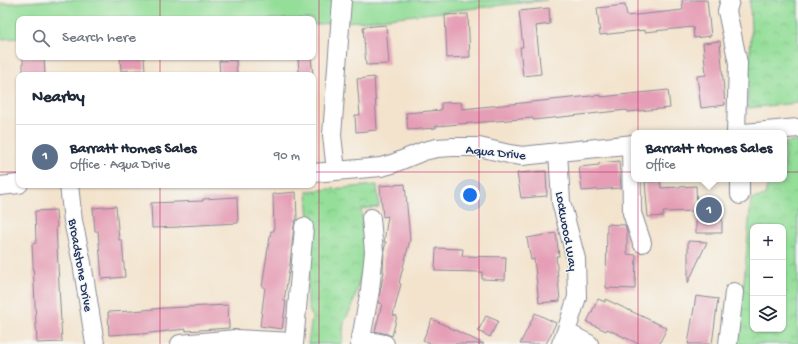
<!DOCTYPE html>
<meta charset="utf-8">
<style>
body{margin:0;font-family:"Gochi Hand",sans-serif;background:#f6f6f7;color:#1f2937}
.controls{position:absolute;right:12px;bottom:12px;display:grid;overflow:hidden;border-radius:8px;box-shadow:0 1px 3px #0004}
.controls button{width:36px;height:36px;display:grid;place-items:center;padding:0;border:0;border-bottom:1px solid #e0e1e3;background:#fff;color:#1f2937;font:20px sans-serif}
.you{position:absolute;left:470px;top:195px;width:14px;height:14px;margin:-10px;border:3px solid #fff;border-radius:50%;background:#1a73e8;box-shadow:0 0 0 6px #1a73e833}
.badge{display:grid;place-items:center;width:26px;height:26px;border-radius:50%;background:#c8321e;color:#fff;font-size:13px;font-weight:700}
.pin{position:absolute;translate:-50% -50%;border:2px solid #fff;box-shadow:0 1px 4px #0006}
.popup{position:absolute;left:631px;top:130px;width:156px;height:52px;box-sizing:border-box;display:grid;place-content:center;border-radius:8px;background:#fff;filter:drop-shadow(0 1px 3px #0005);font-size:13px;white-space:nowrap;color:#747a83}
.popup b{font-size:15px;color:#1f2937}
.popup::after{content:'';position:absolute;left:50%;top:100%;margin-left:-8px;border:8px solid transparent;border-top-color:#fff}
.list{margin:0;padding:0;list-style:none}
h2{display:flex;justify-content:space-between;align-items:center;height:52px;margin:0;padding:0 16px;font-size:17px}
h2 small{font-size:13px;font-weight:400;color:#747a83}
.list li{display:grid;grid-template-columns:26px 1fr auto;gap:12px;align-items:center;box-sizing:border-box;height:64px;padding:0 16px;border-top:1px solid #e0e1e3}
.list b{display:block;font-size:15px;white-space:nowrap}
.list p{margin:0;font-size:13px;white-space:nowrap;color:#747a83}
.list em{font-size:13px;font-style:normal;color:#747a83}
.icon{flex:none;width:22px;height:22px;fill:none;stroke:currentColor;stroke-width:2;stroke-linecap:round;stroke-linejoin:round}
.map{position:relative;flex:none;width:798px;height:344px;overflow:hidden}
.search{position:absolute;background:#fff;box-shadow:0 1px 3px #0004;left:16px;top:16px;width:300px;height:44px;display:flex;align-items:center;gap:10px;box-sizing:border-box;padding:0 14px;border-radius:8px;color:#747a83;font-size:15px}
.panel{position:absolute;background:#fff;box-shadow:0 1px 3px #0004;left:16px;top:72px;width:300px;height:116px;border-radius:8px}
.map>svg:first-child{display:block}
.green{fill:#94de99;stroke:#58867c}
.park{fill:url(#park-crowns);stroke:#58867c;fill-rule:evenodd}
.building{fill:#e59eb5}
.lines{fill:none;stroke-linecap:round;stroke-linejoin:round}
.minor-casing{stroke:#878995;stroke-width:20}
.minor{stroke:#fff;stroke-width:18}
.grid{fill:none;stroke:#c2185b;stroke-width:1;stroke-opacity:0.55}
.labels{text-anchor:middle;stroke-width:3;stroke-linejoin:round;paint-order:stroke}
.street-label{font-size:13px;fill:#1b2f5e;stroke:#f6f6f2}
</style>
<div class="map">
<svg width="798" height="344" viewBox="0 0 798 344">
<defs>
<pattern id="park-crowns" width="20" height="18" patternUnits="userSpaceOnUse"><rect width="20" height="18" fill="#94de99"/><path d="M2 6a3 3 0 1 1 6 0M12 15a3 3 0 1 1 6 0" fill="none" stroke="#7fbf86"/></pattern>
</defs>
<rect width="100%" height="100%" fill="#f6f6f2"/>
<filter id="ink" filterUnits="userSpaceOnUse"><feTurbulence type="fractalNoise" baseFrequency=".025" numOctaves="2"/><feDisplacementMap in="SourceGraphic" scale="8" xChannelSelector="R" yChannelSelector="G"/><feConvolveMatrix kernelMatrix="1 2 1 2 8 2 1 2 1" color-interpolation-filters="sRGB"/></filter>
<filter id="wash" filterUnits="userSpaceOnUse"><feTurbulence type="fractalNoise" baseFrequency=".012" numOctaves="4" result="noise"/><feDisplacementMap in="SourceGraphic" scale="16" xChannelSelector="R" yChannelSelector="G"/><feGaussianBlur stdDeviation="0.9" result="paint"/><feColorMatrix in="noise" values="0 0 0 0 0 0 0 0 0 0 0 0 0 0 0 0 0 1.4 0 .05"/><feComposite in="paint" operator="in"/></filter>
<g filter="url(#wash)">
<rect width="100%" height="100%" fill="#f3e3cc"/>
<path class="green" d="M53 0H547L362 21 333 22 313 25V19H19V38L0 39V4Z"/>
<path class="park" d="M750 0H798V103L747 108 751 36Z
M798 141V344H735L744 282 751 199 765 196 768 179H784V143ZM753 227H783V329H753Z
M377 185 379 207 361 209 368 252 352 307 344 322 342 344H308L312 317 308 306 309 221 307 191Z"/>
<g id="blocks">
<path class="building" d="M682 0H707L711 36 694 38 693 27 645 32V30L600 35 597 8 625 5 627 16 683 10Z
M549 8 550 24 536 26 541 74 523 76 520 47H523L519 11Z
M468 14 470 57 447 58 445 15Z
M386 25 389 64 366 65 363 27Z
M720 41 725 105 701 108 697 76 706 75 703 43Z
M23 57H44L45 75H23Z
M120 57H144L145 70 121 71Z
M298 57H311L313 75H299Z
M236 60 237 75H220L219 61Z
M374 77 377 130 356 132 355 115H360L357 79Z
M668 90 670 108 628 112 627 110 533 120V118L436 126V128L408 130 406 113 441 110V103L461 102 462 109 601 95V97Z
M619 161 621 188 582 191 579 167 599 165V163Z
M546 171 547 196 521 198 517 173Z
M660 180 661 188 696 186 697 211 663 212 664 216 648 217 645 182Z
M405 184 410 240 399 283 401 284 393 315 397 316 392 336 387 334 375 331 382 304 378 303 384 271H383L384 250 386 242H384L388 216 383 217 380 186Z
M296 192 297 219 295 221 294 226 290 264 284 301H286L282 329 260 326 265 287H262L267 254 271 231H274L273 194Z
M237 197 238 223 180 226V227L152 228 151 203 203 201V199Z
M116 206 119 240H122L125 277 102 279 98 231H95L93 208Z
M56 210 57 227H56L62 342 37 343 32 244 36 243 35 211Z
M696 213 722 214V233H696Z
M607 224 625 225 627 232V254L636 255 635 289 606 288Z
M556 233 559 256H556L560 301 539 303 534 259 531 260 527 238Z
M688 241 707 242 688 283Z
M436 248 463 249 462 256 506 257 505 280 482 279V272L435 271Z
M696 296 718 299 712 344H688Z
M598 299 605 302V299L667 328 659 344H639L607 329 606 331 587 322Z
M228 305 229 328 186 331V329L142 334V333L109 335 108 312 133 311 164 308Z
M535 313 556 323 546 344H520Z
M486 316 498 321 490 337 478 331Z
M432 319 484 344H432L423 340Z"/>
</g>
</g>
<g filter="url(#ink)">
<use href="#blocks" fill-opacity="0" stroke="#878995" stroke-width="1"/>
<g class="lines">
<g class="minor-casing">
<path id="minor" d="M730 0 727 11 738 63 736 133
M744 133 798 128
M631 144 632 213 642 243
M558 152 561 202 576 259 577 297 566 332 561 344
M336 171 332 135 342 0
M313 173 381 167 392 164 424 151 437 148 453 147H479L509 154 522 156 634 144
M740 179V195
M69 185 73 221 82 263 95 344
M0 186 19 184
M566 332 589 344
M360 339 385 344
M180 344 236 339 294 342
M294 344 304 227
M360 344 370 290 374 252 371 218
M728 344 734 292"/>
</g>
<use href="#minor" class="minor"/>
</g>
</g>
<path class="grid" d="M160 0V19M319 0V344M479 0V344M638 0V344M160 57V75M0 172H19M313 172H798M160 185V344"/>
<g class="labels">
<g class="street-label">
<text transform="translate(496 151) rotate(6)" y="5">Aqua Drive</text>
<text transform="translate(568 231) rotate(80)" y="5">Lockwood Way</text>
<text transform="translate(82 265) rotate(80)" y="5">Broadstone Drive</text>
</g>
</g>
</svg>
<div class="controls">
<button>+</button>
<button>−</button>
<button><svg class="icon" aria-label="layers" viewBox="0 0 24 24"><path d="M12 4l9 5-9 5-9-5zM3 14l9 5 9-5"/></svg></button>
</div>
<div class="you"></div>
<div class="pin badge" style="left:709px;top:210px;background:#5c6f8a">1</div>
<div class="popup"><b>Barratt Homes Sales</b>Office</div>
<div class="search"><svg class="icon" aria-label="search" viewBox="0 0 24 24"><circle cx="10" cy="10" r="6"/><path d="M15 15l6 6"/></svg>Search here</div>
<section class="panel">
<h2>Nearby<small></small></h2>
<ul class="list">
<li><span class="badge" style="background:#5c6f8a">1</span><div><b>Barratt Homes Sales</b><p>Office · Aqua Drive</p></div><em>90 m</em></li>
</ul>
</section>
</div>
